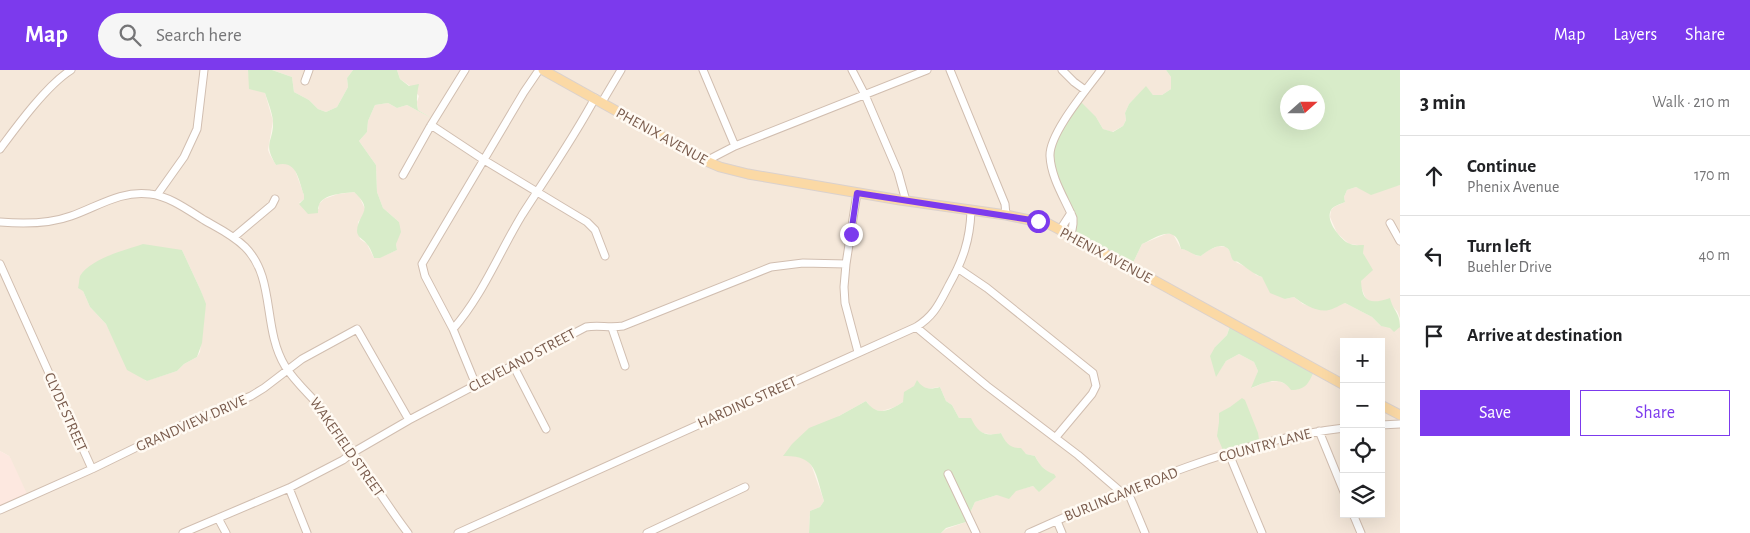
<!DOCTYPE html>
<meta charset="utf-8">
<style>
body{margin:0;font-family:"Alegreya Sans",sans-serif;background:#f6f6f6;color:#202124}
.controls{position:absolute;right:15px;bottom:15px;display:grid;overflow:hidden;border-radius:0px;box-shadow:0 5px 20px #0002}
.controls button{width:45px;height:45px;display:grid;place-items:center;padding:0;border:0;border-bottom:1px solid #e0e0e0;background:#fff;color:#202124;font:25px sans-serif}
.compass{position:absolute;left:1280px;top:15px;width:45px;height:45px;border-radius:50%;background:#fff;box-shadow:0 5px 20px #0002;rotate:69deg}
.stop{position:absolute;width:15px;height:15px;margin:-11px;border:4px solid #7c3aed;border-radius:50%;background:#fff}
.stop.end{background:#7c3aed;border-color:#fff;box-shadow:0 1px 5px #0008}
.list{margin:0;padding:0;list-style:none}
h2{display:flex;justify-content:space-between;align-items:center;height:65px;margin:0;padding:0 20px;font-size:21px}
h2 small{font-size:16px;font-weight:400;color:#757577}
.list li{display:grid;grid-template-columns:32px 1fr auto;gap:15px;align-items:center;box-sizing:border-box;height:80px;padding:0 20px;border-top:1px solid #e0e0e0}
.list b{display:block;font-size:19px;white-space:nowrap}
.list p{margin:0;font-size:16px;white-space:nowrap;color:#757577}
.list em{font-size:16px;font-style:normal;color:#757577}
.actions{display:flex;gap:10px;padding:15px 20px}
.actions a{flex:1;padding:11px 0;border:1px solid #7c3aed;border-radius:0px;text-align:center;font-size:18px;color:#7c3aed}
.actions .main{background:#7c3aed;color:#fff}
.icon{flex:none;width:28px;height:28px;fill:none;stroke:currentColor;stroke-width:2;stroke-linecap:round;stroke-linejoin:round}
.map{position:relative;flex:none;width:1400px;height:463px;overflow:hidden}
header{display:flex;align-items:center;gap:30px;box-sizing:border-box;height:70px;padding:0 25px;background:#7c3aed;color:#fff}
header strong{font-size:24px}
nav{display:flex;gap:28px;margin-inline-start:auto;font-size:18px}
.search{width:350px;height:45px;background:#f6f6f6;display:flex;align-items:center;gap:12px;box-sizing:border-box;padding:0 18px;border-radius:28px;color:#757577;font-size:19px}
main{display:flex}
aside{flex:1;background:#fff}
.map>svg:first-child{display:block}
.residential{fill:#f5e8da;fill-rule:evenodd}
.commercial{fill:#fde8e0}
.green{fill:#d8ecc9;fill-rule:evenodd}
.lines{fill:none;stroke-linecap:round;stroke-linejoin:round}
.minor-casing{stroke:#d1beb0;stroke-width:9}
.major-casing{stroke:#dad1cd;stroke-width:11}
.minor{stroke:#fff;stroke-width:7}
.major{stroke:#fbd9a5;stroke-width:9}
.route{stroke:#7c3aed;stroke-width:6}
.labels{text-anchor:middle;stroke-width:5;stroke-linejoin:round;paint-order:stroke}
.street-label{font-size:15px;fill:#7a5c4d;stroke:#fffaf3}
</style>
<header>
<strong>Map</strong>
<div class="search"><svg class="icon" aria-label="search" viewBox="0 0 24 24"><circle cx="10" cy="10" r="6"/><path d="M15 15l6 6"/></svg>Search here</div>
<nav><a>Map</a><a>Layers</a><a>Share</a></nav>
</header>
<main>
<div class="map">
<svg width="1400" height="463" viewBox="0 0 1400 463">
<rect width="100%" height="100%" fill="#fdf6ec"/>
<path class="residential" d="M0 0H248L250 15 265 23 273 51 268 80 270 85 276 95 284 92 290 94 295 100 304 125V129L299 133 319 139V134L324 129 338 124 354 122 359 126 365 139 364 145 358 152 360 169 367 174 374 188H379L397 180 396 174 399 152 383 138 377 122 376 95 359 71 367 62 368 51 375 35 388 33 397 38 407 35 433 49 418 40 417 32 419 26 410 16 400 9 397 0H1166L1171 7V19L1162 25H1153L1146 17 1129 34 1125 43 1126 50 1123 56 1112 62 1103 59 1096 47 1131 197 1142 174 1166 164H1173L1181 179 1188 180 1197 186H1201L1207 181 1218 176 1226 177 1229 180 1234 191 1252 200 1256 205 1262 207 1285 229 1294 227 1303 234 1313 237 1345 233 1372 247 1381 256 1400 257V463H941L946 459 966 452 975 432 997 425 1033 416 1035 418 1054 404 1049 403 1040 395 1035 386 1026 384 1007 375 1001 363 995 365 983 363 959 348 952 335 946 331 940 317 926 319 921 316H914L903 332 895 337 882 341 873 340 866 331 839 346 784 386H798L808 391 812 397 824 431 820 437 810 441 809 463H0V440L27 426 9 386 0 381ZM182 180 201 221 205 234 200 282 197 287 184 294 177 301 146 311 115 272 106 254 90 237 83 221ZM1231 253 1298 320 1279 311 1266 312 1252 318 1258 301 1254 292 1239 284 1226 291 1216 306 1215 277 1227 265ZM1344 272H1381V444H1344Z
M272 0H353L347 8 348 17 337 37 326 42 318 39 309 30 294 22 292 7Z
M1400 115V248L1397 241 1392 236 1369 232 1366 229 1361 217V211L1369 196 1363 183 1357 175 1349 174 1337 163 1330 147 1331 140 1334 137 1345 132 1344 127 1347 120 1356 117 1369 122Z"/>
<path class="commercial" d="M0 381 9 386 11 389 28 426 0 440Z"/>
<path class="green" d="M248 0H272L292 7 294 22 309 30 318 39 326 42 337 37 348 17 347 8 353 0H397L400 9 409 16 419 14C417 23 416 31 418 40L433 49 407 35 397 38 388 33 375 35 368 51 367 62 359 71 376 95 377 122 383 138 399 152 401 162 396 174 397 180 380 188H374C372 183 370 177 366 173 363 169 357 167 357 161 358 143 375 141 354 122 344 123 323 124 319 135 318 138 318 141 318 143L308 144 299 134 304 129V125C298 109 297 89 276 95 262 72 274 72 273 51 272 42 268 32 265 23L249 19Z
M1166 0H1400V115L1371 125 1356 117 1347 120 1344 127 1345 132C1341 134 1333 136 1331 140 1325 151 1340 168 1348 173 1353 176 1358 175 1364 175L1363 183 1373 200 1361 211C1362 234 1372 234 1390 228 1393 241 1400 242 1400 257L1394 262 1390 258 1381 256 1372 247 1345 233C1340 235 1334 239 1329 240 1318 243 1303 234 1294 227L1285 229 1270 223 1262 207C1253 204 1246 197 1238 192 1237 191 1235 192 1234 191 1231 189 1231 184 1229 180 1222 170 1207 181 1201 186 1193 186 1190 180 1181 179 1180 175 1178 167 1173 165 1165 160 1149 171 1142 174L1131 197 1073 167 1074 153 1053 106 1050 81 1080 31 1096 47 1103 59 1113 62 1123 56 1126 50 1125 43 1129 34 1146 16 1153 25H1162L1171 19V7ZM1288 22H1318V52H1288Z
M143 174 182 180 201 221 206 234 202 273 197 287 184 294 177 301 147 311 127 300 106 254 90 237 83 221 78 218C79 215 79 209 80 206 90 189 125 180 143 174Z
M1231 253 1315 299C1309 312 1307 320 1291 320 1281 305 1265 312 1251 318L1258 301 1254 292 1239 284 1226 291 1216 307 1210 286 1215 277 1227 265Z
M917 310C923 319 929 320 940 317L946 331 952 335 959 348H971C978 363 985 367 1001 363 1006 373 1009 378 1021 378L1026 384 1035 386C1039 394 1044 401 1054 404L1056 407 1039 422 1033 416 1016 421 1009 429 997 425 975 432 966 452 946 458 941 463H809L810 441 820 437 824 431C815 403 817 385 783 386L792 374 809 358 839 346 866 331C877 347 889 341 903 332L904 322 914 316Z
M1242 328 1245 330 1258 363 1260 375 1225 385 1217 366 1219 352V343L1230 337Z"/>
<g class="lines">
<g class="minor-casing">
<path id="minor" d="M703 0 735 76
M852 0 865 25 898 102 906 131
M950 0 1005 134 1006 145
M1062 0 1074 12 1085 20
M305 11 309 0
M602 32 621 0
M431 55 484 90 587 152 595 160 605 186
M0 79C17 56 47 15 71 0
M706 91 735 76 927 0
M403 105 431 55 465 0
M857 123 846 194 844 217 845 233 858 282
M157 125 184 87 197 59 204 0
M0 152C23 154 49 154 71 146 97 137 121 120 150 124 169 126 188 140 204 150 218 158 233 165 245 177 276 208 262 258 285 296 296 314 314 328 327 345 355 383 379 425 408 463
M1390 153 1400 171
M1060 160 1071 143
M1071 166 1073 154V148C1065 129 1051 108 1050 86 1049 63 1088 18 1101 0
M234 167 272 135 275 129
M0 194 92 399
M959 199 987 218 1093 303 1096 316 1092 324 1056 367
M916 257 987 316 1078 385 1121 422
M612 258 625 296
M453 259C482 226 499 183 522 145 547 106 573 69 595 28
M513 295 546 359
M476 315 453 259 425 206 422 194 524 22 539 0
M1381 355 1400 354
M1319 361 1344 422
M1229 384 1262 463
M948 404 976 463
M289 418 307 463
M1127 420 1145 463
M0 440 92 399 182 355 251 326 264 318 302 289 357 259 409 350
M1353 444 1361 463
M218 448 226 463
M1057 451 1062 463
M183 463 289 418 343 390 352 383 409 350 586 257C598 255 610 258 623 256L771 197 803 193 846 194
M458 463 916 257C934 246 939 234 949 215 963 190 970 170 971 141
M647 463 745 417
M1029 463C1130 418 1233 371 1344 358"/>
</g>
<g class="major-casing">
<path id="major" d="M543 0 706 91 720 97 748 104 900 130 1006 145 1049 154 1128 196 1344 315
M1381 335 1400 345"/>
</g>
<use href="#minor" class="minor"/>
<use href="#major" class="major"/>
</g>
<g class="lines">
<path class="route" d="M851 164 857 123 1038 151"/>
</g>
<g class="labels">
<g class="street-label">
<text transform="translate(662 66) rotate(29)" y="5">PHENIX AVENUE</text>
<text transform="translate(1106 185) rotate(28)" y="5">PHENIX AVENUE</text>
<text transform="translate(522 290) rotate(-28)" y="5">CLEVELAND STREET</text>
<text transform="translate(747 332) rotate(-24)" y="5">HARDING STREET</text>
<text transform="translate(66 342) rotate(66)" y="5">CLYDE STREET</text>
<text transform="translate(191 353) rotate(-24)" y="5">GRANDVIEW DRIVE</text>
<text transform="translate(1265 375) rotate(-15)" y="5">COUNTRY LANE</text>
<text transform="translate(347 377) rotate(55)" y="5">WAKEFIELD STREET</text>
<text transform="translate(1121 424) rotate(-22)" y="5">BURLINGAME ROAD</text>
</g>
</g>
</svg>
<div class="controls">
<button>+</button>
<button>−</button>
<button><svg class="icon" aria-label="locate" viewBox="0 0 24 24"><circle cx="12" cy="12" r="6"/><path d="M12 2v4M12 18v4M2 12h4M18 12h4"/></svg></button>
<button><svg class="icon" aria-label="layers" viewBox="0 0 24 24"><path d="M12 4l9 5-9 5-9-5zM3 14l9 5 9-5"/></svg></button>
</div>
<svg class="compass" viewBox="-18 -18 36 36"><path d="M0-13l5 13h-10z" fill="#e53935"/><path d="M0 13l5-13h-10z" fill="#757577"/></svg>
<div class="stop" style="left:1038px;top:151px"></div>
<div class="stop end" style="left:851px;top:164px"></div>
</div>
<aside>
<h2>3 min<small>Walk · 210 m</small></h2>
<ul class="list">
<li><svg class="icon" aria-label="ahead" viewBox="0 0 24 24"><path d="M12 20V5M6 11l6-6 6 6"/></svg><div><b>Continue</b><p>Phenix Avenue</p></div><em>170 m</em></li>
<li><svg class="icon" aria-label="left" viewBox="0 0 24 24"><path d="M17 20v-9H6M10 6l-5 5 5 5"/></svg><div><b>Turn left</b><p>Buehler Drive</p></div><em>40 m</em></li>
<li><svg class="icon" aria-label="arrive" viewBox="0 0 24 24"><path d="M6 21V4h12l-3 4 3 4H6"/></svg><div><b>Arrive at destination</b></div></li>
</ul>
<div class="actions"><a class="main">Save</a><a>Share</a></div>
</aside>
</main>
